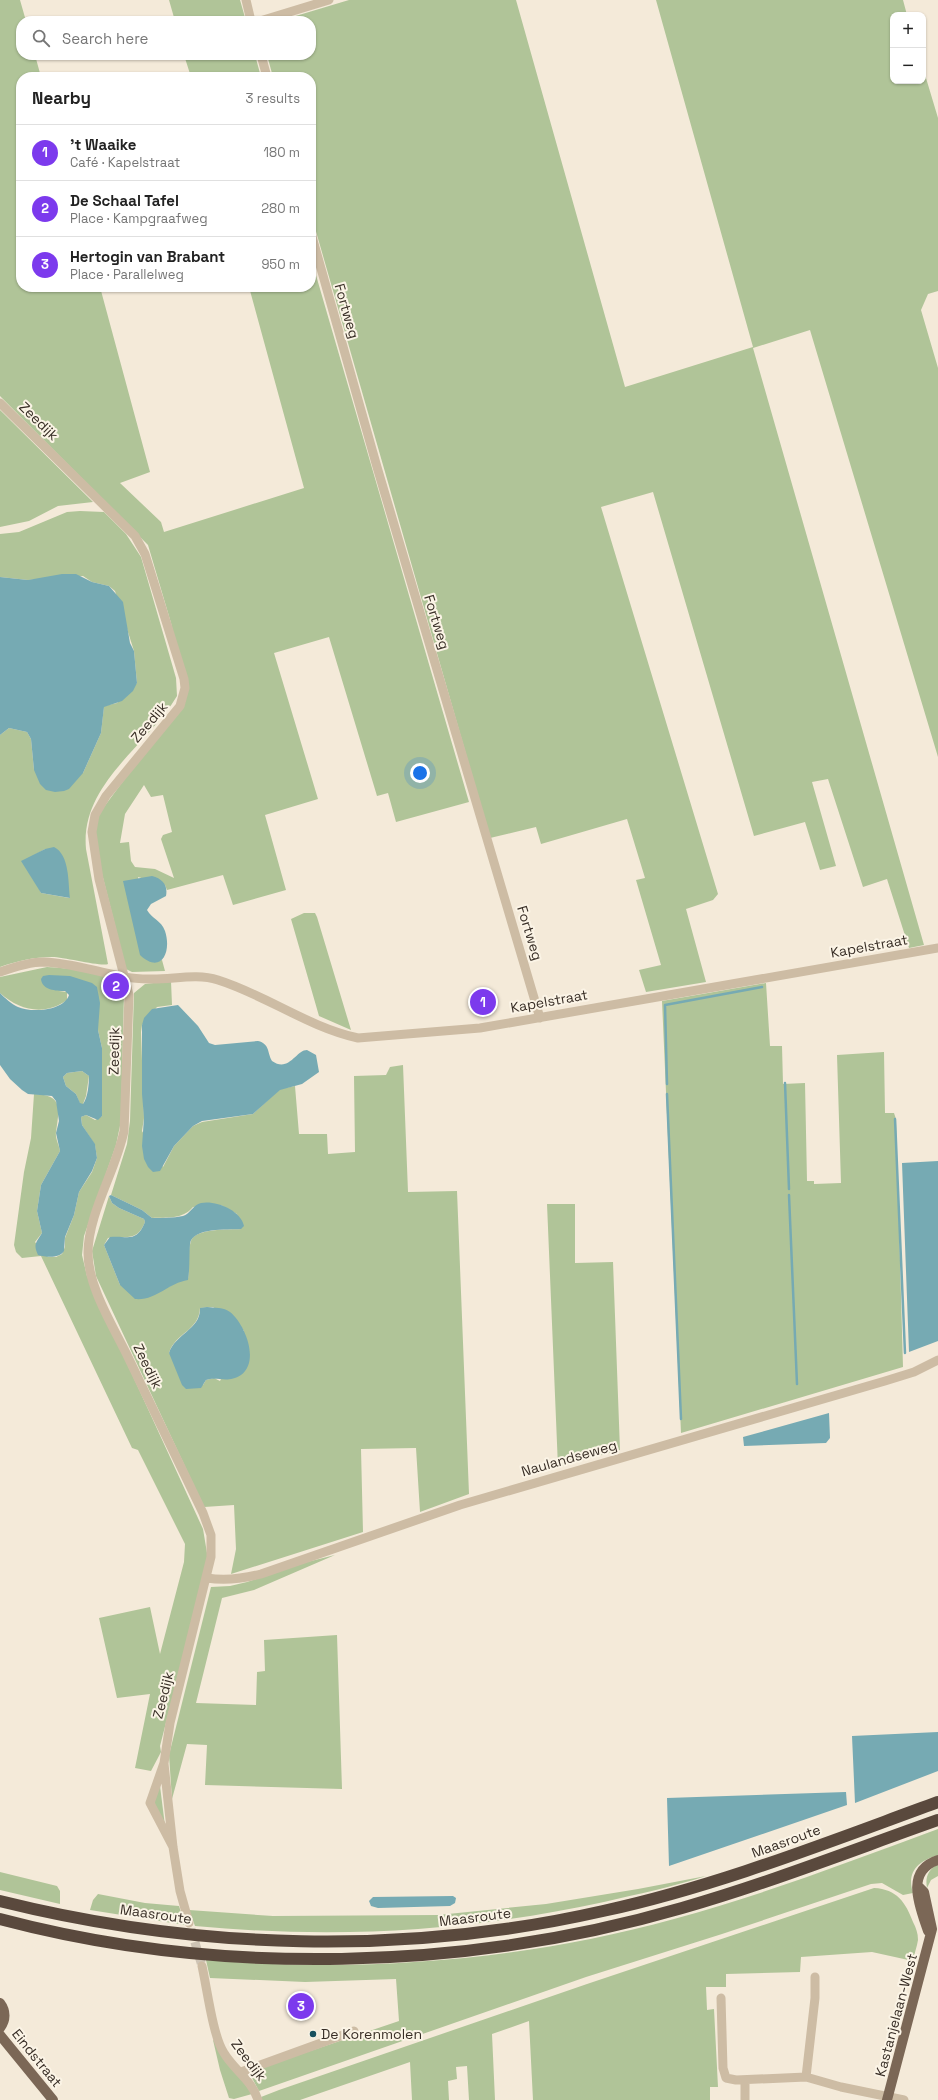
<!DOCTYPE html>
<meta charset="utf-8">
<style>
body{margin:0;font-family:"Space Grotesk",sans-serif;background:#f2f2f2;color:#222}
.controls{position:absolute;right:12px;top:12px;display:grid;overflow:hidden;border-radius:8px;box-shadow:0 1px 3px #0004}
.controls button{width:36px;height:36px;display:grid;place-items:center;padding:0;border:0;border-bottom:1px solid #e0e0e0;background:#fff;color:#222;font:20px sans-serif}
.you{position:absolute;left:420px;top:773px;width:14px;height:14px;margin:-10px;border:3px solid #fff;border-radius:50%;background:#1a73e8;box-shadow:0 0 0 6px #1a73e833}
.badge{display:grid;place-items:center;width:26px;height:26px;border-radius:50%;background:#7c3aed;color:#fff;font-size:13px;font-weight:700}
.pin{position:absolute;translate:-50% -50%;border:2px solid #fff;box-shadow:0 1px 4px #0006}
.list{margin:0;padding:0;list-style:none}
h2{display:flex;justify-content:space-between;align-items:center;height:52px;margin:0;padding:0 16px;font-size:17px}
h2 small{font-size:13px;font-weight:400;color:#767676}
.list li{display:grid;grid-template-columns:26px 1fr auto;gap:12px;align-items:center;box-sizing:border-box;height:56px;padding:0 16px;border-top:1px solid #e0e0e0}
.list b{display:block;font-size:15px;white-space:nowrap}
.list p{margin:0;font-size:13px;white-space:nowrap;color:#767676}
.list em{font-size:13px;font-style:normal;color:#767676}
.icon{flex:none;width:22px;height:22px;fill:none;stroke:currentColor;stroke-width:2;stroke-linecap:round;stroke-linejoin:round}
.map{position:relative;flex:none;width:938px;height:2100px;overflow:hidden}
.search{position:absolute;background:#fff;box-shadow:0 1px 3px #0004;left:16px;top:16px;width:300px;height:44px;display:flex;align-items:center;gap:10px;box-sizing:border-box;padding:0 14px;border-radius:16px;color:#767676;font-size:15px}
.panel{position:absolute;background:#fff;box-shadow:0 1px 3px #0004;left:16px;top:72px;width:300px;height:220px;border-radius:16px}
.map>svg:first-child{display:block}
.green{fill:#b0c498;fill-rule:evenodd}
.water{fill:#76aab3;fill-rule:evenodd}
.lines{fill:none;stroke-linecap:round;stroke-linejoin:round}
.stream{stroke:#76aab3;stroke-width:2.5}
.minor-tunnel{stroke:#cec4b5;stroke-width:9;stroke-dasharray:9 4.5;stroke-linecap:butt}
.minor{stroke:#cdbca4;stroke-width:9}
.major{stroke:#7b6756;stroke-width:10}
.highway{stroke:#5a493d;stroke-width:12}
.poi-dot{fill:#18505d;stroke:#fbf4e6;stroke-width:1.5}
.labels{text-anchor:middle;stroke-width:4;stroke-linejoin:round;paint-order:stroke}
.street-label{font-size:14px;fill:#382e26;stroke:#fbf4e6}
.poi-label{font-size:14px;fill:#382e26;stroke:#fbf4e6;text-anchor:start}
</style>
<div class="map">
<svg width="938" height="2100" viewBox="0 0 938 2100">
<rect width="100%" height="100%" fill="#f4ead9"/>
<path class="green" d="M0 0H20L26 21H21V55H35L41 77H21V287H100L150 472 120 483 161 522 164 532 304 488 249 287H311V258L469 802 396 822 388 793 377 796 329 637 274 653 318 799 265 815 286 890 233 905 223 875 167 890 165 885 138 877 152 962 162 960 165 971 132 972 126 969 96 850 95 832 98 815 187 695 171 623 148 545 0 396ZM144 785 151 797 163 795 172 832 163 835 161 839 174 878 155 869 135 867 131 861 129 842 120 843 125 814Z
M169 0H240L246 21H175Z
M349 0H516L625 387 753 347 656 0H903L907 15H893V81H923V68L938 118V291L928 294 921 310 938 368V757L810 330 753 348 924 945 909 948 887 879 863 887 828 779 812 782 836 866 820 870 805 822 754 836 653 492 601 507 718 894 713 900 686 909 706 982 646 992 639 970 661 965 636 880 645 878 627 819 541 844 536 827 490 838 311 214V77H273L267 55H311V21H279Z
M184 55H255L261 77H191Z
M0 410 93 502 58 506 29 521 0 527Z
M80 511 104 512 126 534 141 557 176 678 177 696C147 746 80 784 86 849L108 964C102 967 64 957 52 957 34 957 17 961 0 967V735L9 728 27 732 31 739 34 770 83 773 101 733 104 706 117 703 137 683 134 651 115 591 109 586 92 582 83 576 28 580 0 577V534L19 532 67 512ZM45 849 70 898H69L41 893 26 860Z
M304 913H315L317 917 351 1030 319 1016 291 919Z
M47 967C66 968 117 972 124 993L121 1121 116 1145 84 1236 82 1255 87 1276 203 1529 208 1559 160 1746 161 1752 151 1771 135 1768 150 1694 117 1698 99 1618 150 1607 160 1654 184 1562 185 1544 138 1450 132 1448 41 1256 22 1258 16 1252 14 1245 24 1172 31 1138 34 1094C64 1095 59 1109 56 1132 55 1138 59 1145 60 1151L41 1185 37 1211 42 1233 35 1242 48 1257H56L62 1254 65 1247V1238L74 1215 79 1192 92 1172 97 1158 95 1145 82 1125 81 1117 86 1115 95 1120 102 1116V1048L98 1030 97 987 59 991 67 992V1000C45 1016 20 1011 0 993V977Z
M171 981 172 1005 157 1007 142 1025 141 1032 144 1118 142 1131 163 1167 174 1146 193 1126 202 1122 253 1114 280 1089 295 1086 299 1134H327L328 1154 355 1152 354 1076 386 1075 390 1067 403 1065 408 1192 457 1191 469 1494 420 1512 416 1448 361 1449 363 1532 231 1574 236 1549 234 1505 204 1507 96 1276 92 1251 109 1196 112 1203 119 1208 144 1219 145 1222C136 1244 125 1234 108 1238L104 1245 120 1285 169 1287 178 1281 188 1279C190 1267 187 1253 191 1241 195 1228 229 1230 241 1229L237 1214 221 1205 193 1207C182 1220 167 1217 152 1218L142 1210 111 1195 127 1144 130 1121 134 993 145 984ZM213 1307 240 1326 244 1331 220 1381 214 1378 206 1380 203 1385 169 1353C175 1333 199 1331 200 1308Z
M766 983 770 1046H782L783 1084 805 1083 807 1181H814V1184L841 1183 837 1055 884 1052 885 1113H894L896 1119 903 1367 681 1433 662 1001Z
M82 1071 89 1076 86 1096 83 1104H80L76 1094 66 1086 63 1077 67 1073Z
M547 1204H575V1263L613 1262 620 1450 558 1467Z
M335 1555 254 1590 222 1598 196 1703 256 1705 257 1672 265 1671 264 1640 337 1635 342 1789 205 1785 207 1745 187 1744 172 1799 169 1755 211 1587 230 1586 247 1582 307 1562Z
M159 1778 165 1826 154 1805Z
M938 1829V1855C919 1861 906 1871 913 1893L903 1895 882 1883 871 1884 722 1934 586 1977 259 2091 252 2078 254 2070 399 2021 396 1979 305 1982 210 1978 206 1960C363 1973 522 1961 674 1919 763 1895 851 1861 938 1829Z
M938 1864V1876L931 1880 927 1888C925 1877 928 1870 938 1864Z
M0 1872 57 1886 60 1891V1904L0 1890Z
M706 1876C672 1887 638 1894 604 1902 465 1932 336 1939 195 1926L189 1910 273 1916 438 1915 546 1904 638 1889Z
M874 1888C897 1889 906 1903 913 1922 916 1928 918 1933 918 1940 917 1947 914 1954 913 1961L872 1952 801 1957 800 1972 726 1974V1987H706L707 2010 714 2009 718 2087H710V2100H533L529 2021 492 2034 495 2100H469L467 2066 456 2067 457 2079 448 2081 449 2100H412L410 2062 300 2100H262L261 2097 279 2090 587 1984Z
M98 1894 145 1903 179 1906 185 1925 90 1910 93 1900Z
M213 2040 215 2041 252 2094 234 2099 229 2098 220 2070Z"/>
<path class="water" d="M62 574H76L92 582 109 586 123 602 130 643 134 651 137 683 133 691 122 701 104 707 101 733 83 773 69 789 64 791 55 792 46 790 40 784 34 770 31 739 27 732 9 728 0 735V577L28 580Z
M54 847C70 855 68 883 70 898L41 893 21 861 45 849Z
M152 876C163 879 168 885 166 896L151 904 147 910C152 919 161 920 165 931 172 952 161 975 140 955L123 881Z
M49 975 70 976 92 983 97 987 100 1003 98 1030 102 1048V1116L98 1120 86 1115 81 1117 82 1125 95 1144 97 1158 92 1171 79 1192 74 1215 65 1237 64 1251C59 1259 46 1257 38 1255 33 1244 36 1243 42 1233L37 1211 41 1185 60 1151 56 1133 59 1121 56 1101 52 1096 28 1094 22 1090 10 1079 0 1065V993C5 998 11 1004 18 1007 31 1013 64 1011 69 995L65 991C56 991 42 990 41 979L43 976ZM82 1071 89 1076C89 1083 88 1098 83 1104L80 1103 76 1094 66 1086 63 1077 67 1073Z
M178 1005 198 1026 209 1043 215 1045 258 1041C270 1044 267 1052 272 1061 289 1073 296 1050 307 1050L316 1055 319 1072 302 1084 280 1090 253 1114 202 1121 193 1126 174 1146 160 1171 153 1172 148 1167 144 1159 142 1146 144 1118 142 1094V1025L144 1018 152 1009Z
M938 1161V1341L909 1352 902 1163Z
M111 1195 142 1210 152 1218C162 1218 173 1218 183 1216 190 1214 193 1205 201 1203 215 1200 241 1210 244 1226L241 1229C228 1230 192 1227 190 1244 189 1256 190 1268 188 1280 168 1283 156 1301 135 1299L120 1285 104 1245 110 1237C127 1235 136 1244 145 1222L144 1219 119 1208 112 1203 109 1196Z
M207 1307C214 1308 224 1307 230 1312 245 1324 260 1361 241 1375 227 1384 218 1376 206 1380L201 1388 186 1389 182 1385 169 1353C175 1334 201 1329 200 1308Z
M829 1413 830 1438 826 1443 744 1446 743 1437Z
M938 1732V1771L855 1803 852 1736Z
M846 1792 847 1805 669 1866 667 1798Z
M453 1896 456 1898 455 1903 450 1906 378 1908 371 1906 369 1901 373 1897Z"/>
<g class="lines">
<path class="stream" d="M785 1083 789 1189
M667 1084 665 1005 762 987
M667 1094 681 1419
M895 1119 905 1353
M789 1195 797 1384"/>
<path class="minor-tunnel" d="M191 1929 202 1966"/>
<path class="minor" d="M246 0 251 21
M260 21 329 0
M261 55 267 77
M311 233 377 467 540 1018
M0 403 135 536 145 554 184 679 185 688 180 706 106 796 95 815 92 832 99 879 129 995 124 1131C116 1170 88 1214 88 1253 88 1287 113 1326 128 1357 153 1409 178 1461 203 1513L211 1535V1557L170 1723 164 1763 150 1803 173 1847
M0 972C14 967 29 962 44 962 80 963 113 979 149 979 171 980 196 973 218 980 266 995 308 1027 358 1038L480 1028 938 948
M207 1578C226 1581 242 1579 261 1574L460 1505 885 1381 914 1372 938 1360
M164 1764 173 1847 180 1891 189 1923
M202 1966C207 1988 213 2037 224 2053 234 2070 252 2080 258 2100
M721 1998 723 2068 726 2078 736 2080 806 2077 841 2087 904 2100
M241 2072 354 2031
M806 2077 815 1998V1977
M745 2080V2100"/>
<path class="major" d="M928 1931C920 1907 904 1871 938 1860
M0 2003C6 2011 6 2020 0 2028
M0 2035 53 2100
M887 2100 932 1929 924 1892 919 1887"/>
<path class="highway" d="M0 1901C197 1950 405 1956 603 1911 718 1886 828 1842 938 1802
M0 1919C219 1977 465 1971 682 1908 769 1883 853 1850 938 1820"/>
</g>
<circle class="poi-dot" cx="313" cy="2034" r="4"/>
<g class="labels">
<g class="street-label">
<text transform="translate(347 311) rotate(74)" y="5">Fortweg</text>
<text transform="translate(39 421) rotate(44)" y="5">Zeedijk</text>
<text transform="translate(437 622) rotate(73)" y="5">Fortweg</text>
<text transform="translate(149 722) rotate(-50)" y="5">Zeedijk</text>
<text transform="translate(530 933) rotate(73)" y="5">Fortweg</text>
<text transform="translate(869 946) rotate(-10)" y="5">Kapelstraat</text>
<text transform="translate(549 1001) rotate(-10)" y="5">Kapelstraat</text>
<text transform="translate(114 1051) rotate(-89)" y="5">Zeedijk</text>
<text transform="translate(148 1366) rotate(64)" y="5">Zeedijk</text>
<text transform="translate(569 1458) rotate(-16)" y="5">Naulandseweg</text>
<text transform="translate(163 1695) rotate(-76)" y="5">Zeedijk</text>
<text transform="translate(786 1841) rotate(-20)" y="5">Maasroute</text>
<text transform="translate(156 1914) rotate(8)" y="5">Maasroute</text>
<text transform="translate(475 1917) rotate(-7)" y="5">Maasroute</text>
<text transform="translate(896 2015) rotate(-75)" y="5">Kastanjelaan-West</text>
<text transform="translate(37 2058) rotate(51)" y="5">Eindstraat</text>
<text transform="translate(249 2060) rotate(53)" y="5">Zeedijk</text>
</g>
<g class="poi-label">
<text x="321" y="2039">De Korenmolen</text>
</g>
</g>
</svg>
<div class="controls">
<button>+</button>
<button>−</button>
</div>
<div class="you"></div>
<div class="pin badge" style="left:483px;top:1002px">1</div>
<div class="pin badge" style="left:116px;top:986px">2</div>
<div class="pin badge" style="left:301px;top:2006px">3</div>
<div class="search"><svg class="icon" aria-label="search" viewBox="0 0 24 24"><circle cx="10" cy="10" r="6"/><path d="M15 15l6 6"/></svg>Search here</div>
<section class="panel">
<h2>Nearby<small>3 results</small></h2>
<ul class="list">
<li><span class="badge">1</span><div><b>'t Waaike</b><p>Café · Kapelstraat</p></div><em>180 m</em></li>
<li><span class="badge">2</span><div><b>De Schaal Tafel</b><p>Place · Kampgraafweg</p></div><em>280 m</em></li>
<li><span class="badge">3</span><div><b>Hertogin van Brabant</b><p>Place · Parallelweg</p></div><em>950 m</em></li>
</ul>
</section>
</div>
